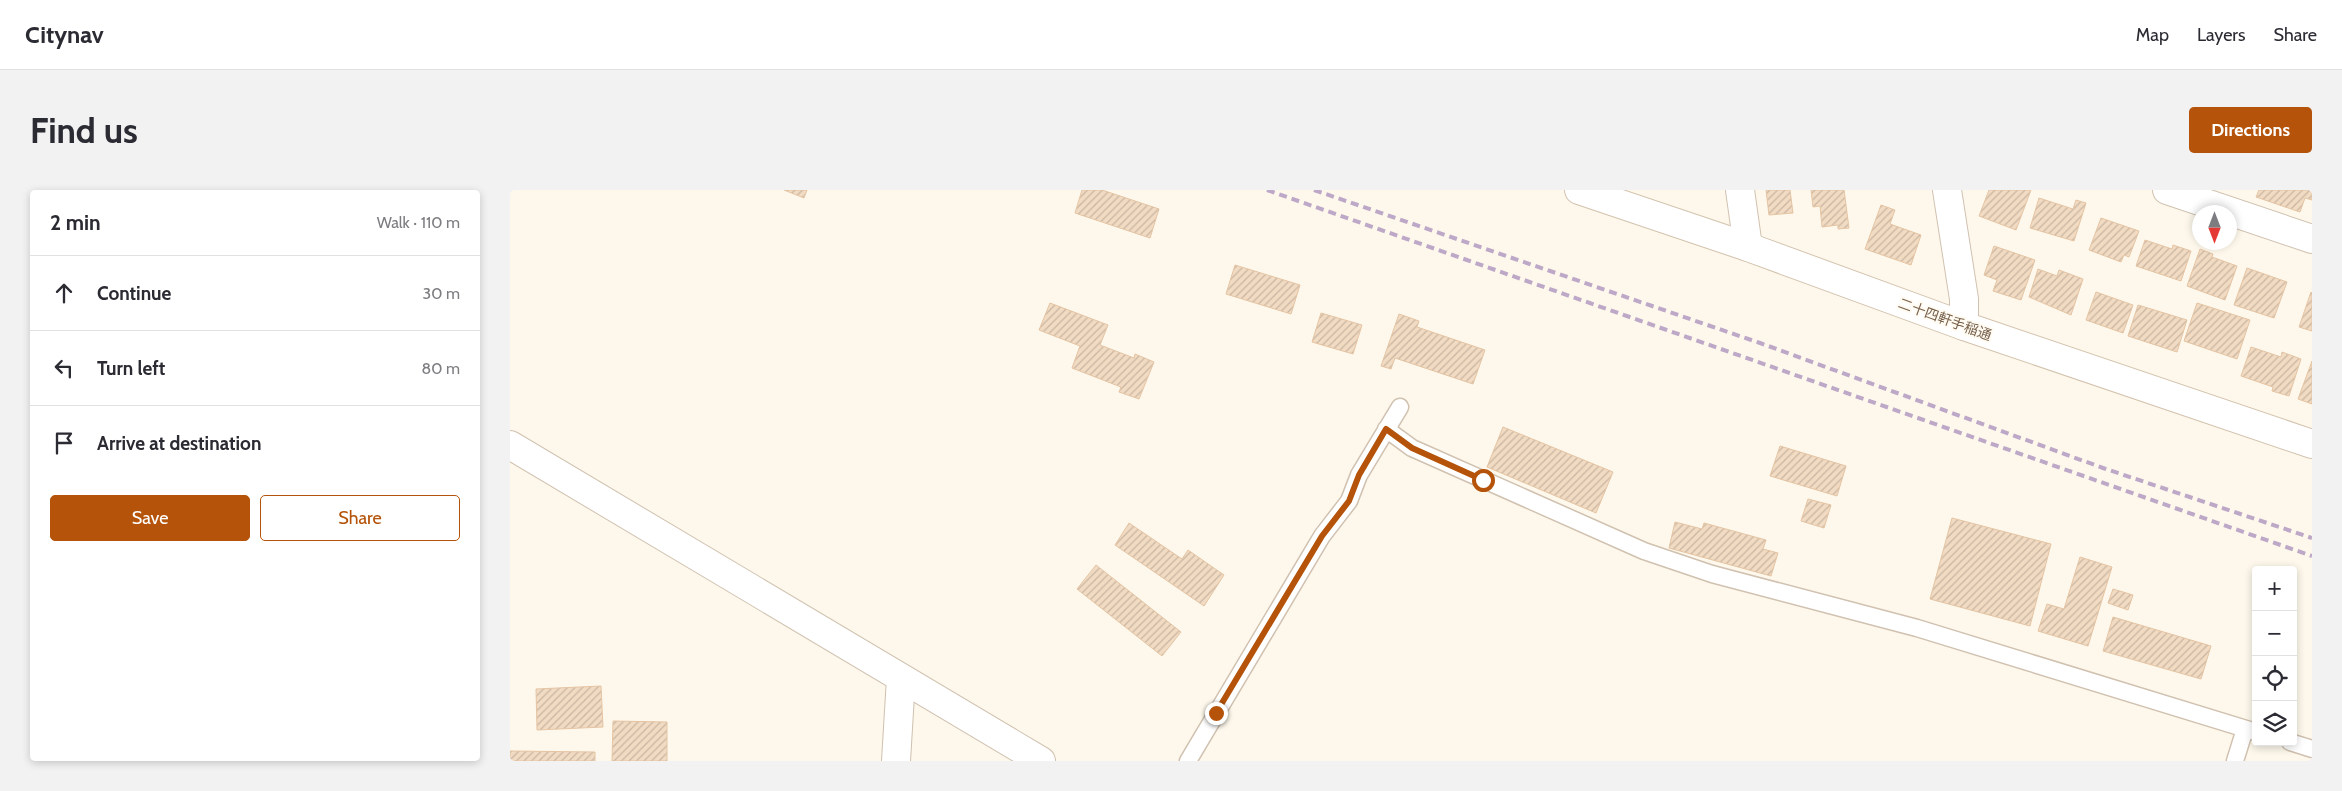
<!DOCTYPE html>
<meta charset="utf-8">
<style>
body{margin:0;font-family:Cabin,"Noto Sans JP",sans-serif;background:#f2f2f3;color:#2b2b33}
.controls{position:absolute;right:15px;bottom:15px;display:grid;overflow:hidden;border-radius:5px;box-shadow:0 2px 8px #0003}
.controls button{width:45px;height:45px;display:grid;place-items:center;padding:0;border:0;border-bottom:1px solid #e1e1e2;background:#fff;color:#2b2b33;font:25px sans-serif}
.compass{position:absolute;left:1682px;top:15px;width:45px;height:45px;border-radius:50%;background:#fff;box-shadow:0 2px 8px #0003;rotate:180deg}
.stop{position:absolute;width:15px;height:15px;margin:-11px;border:4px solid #b45309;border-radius:50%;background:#fff}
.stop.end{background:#b45309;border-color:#fff;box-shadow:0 1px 5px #0008}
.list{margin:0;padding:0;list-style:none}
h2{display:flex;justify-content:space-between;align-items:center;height:65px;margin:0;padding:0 20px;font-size:21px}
h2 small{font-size:16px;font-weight:400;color:#7c7c81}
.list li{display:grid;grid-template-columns:32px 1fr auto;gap:15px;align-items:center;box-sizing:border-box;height:75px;padding:0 20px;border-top:1px solid #e1e1e2}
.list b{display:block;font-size:19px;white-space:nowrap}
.list em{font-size:16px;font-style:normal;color:#7c7c81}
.actions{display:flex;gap:10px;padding:15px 20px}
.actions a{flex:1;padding:11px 0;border:1px solid #b45309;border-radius:5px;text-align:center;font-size:18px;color:#b45309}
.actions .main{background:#b45309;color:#fff}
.icon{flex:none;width:28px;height:28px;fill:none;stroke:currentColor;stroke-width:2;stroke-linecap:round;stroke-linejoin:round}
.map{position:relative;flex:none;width:1802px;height:571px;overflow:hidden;border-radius:5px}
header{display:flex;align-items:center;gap:30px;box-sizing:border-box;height:70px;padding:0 25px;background:#fff;border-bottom:1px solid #e1e1e2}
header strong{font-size:24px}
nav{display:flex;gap:28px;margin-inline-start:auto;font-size:18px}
.intro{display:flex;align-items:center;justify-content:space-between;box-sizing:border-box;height:120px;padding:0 30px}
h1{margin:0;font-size:35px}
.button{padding:12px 22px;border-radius:5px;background:#b45309;color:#fff;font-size:18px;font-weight:700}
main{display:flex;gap:30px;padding:0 30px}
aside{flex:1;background:#fff;border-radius:5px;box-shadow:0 2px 8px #0003}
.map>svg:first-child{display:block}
.building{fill:url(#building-hatch);stroke:#e5c4a3}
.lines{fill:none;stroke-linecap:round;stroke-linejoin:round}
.lane-casing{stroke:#d0c1b0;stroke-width:19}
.street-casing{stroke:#d0c1b0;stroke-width:30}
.secondary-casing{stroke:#d3c2ae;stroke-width:30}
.lane{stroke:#fff;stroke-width:16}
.street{stroke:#fff;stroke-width:28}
.secondary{stroke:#fff;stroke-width:28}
.rail{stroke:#bda8c8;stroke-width:4;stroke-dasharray:8 5;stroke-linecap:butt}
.route{stroke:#b45309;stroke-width:6}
.labels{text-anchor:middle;stroke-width:4;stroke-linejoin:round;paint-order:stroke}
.street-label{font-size:14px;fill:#79624d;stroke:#fffbf2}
</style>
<header>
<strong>Citynav</strong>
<nav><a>Map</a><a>Layers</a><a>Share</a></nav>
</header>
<div class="intro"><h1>Find us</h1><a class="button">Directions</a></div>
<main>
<aside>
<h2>2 min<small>Walk · 110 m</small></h2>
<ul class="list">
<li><svg class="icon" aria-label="ahead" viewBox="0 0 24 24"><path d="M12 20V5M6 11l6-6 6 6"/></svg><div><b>Continue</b></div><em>30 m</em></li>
<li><svg class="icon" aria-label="left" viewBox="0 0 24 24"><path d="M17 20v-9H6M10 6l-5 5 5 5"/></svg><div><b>Turn left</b></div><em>80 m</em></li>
<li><svg class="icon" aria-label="arrive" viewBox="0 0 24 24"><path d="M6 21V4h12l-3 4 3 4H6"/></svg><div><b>Arrive at destination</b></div></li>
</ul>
<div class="actions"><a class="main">Save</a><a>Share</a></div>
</aside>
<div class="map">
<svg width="1802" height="571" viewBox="0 0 1802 571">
<defs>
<pattern id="building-hatch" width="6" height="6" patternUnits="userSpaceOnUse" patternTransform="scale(1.25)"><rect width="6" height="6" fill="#f2dbc3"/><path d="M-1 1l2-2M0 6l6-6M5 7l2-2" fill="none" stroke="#c9b5a1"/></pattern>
</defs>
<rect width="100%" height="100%" fill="#fdf8eb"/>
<path class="building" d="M274 0H297L294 8Z
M572 0H592L649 19 640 48 565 23Z
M1256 0H1280L1283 23 1259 25Z
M1301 0H1334L1339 38 1328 39V35L1312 37 1310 16 1303 17Z
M1479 0H1521L1506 40 1469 26Z
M1749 0H1802V10L1795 8 1790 22 1746 7Z
M1529 8 1563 19 1566 10 1576 13 1564 51 1520 38Z
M1371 15 1385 20 1380 34 1411 45 1401 75 1355 59Z
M1591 28 1629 41 1619 67 1614 65 1611 72 1579 60Z
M1635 50 1662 59 1663 55 1681 61 1671 91 1626 76Z
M1484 56 1525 70 1511 110 1483 101 1487 90 1474 85Z
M1690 59 1703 64 1702 67 1727 76 1715 110 1677 96Z
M725 75 790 95 781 124 716 104Z
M1737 78 1777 92 1764 128 1724 115Z
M1528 79 1547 86 1549 80 1573 89 1561 125 1519 107Z
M1586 102 1623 115 1613 143 1576 130Z
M1801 102 1802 103V141L1789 137Z
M540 113 598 135 590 155 624 168 625 164 644 172 629 209 609 202 611 197 562 178 570 156 529 140Z
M1687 113 1740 130 1727 169 1674 151Z
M1628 115 1677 130 1667 162 1618 146Z
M811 123 852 135 843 164 802 152Z
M889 124 909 131 907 137 975 160 963 194 885 168 881 179 871 176Z
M1741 157 1771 167 1772 162 1791 169 1779 206 1762 201 1763 197 1731 186Z
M1802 171V214L1788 209Z
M993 237 1103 282 1086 323 977 277Z
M1270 256 1336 276 1327 306 1260 286Z
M1298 309 1321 315 1314 338 1291 331Z
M1442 328 1541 354 1520 436 1420 409Z
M1165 332 1192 339 1194 333 1256 350 1253 359 1268 363 1261 386 1159 358Z
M619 333 672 369 678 360 714 385 694 416 605 355Z
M1570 367 1602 377 1578 456 1528 441 1537 414 1554 419Z
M586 375 671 442 652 466 567 399Z
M1603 399 1623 405 1618 420 1598 413Z
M1603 427 1701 456 1691 489 1593 461Z
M91 496 93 537 27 540 26 499Z
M103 531 157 532V571H102Z
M0 561 85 562V571H0Z"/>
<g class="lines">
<g class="lane-casing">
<path id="lane" d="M876 239 902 258 1134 361 1202 384 1407 438 1746 542
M1780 552 1802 559
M678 571 812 346 839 311 849 285 890 217
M1725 571 1735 539"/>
</g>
<g class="street-casing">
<path id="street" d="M1230 0 1238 57
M1437 0 1454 109V136
M1657 0 1802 49
M0 255 531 571
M386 571 391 488"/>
</g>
<g class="secondary-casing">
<path id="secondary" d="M1069 0 1238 57 1454 136 1802 254"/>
</g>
<use href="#lane" class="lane"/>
<use href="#street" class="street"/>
<use href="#secondary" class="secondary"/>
<path class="rail" d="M757 0 1802 366
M804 0 1250 153 1593 278 1802 348"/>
</g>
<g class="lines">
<path class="route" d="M706 523 812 346 839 311 849 285 876 239 902 258 973 290"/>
</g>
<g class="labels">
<g class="street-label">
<text transform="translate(1435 129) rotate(20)" y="5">二十四軒手稲通</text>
</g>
</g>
</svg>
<div class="controls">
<button>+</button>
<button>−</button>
<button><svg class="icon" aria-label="locate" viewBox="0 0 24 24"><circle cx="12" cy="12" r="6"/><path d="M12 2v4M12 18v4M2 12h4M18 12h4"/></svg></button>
<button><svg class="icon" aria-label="layers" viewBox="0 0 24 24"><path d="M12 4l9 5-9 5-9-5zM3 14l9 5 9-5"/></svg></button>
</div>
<svg class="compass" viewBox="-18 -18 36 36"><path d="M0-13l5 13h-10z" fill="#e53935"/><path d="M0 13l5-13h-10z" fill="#7c7c81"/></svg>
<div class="stop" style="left:973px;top:290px"></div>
<div class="stop end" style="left:706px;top:523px"></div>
</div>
</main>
